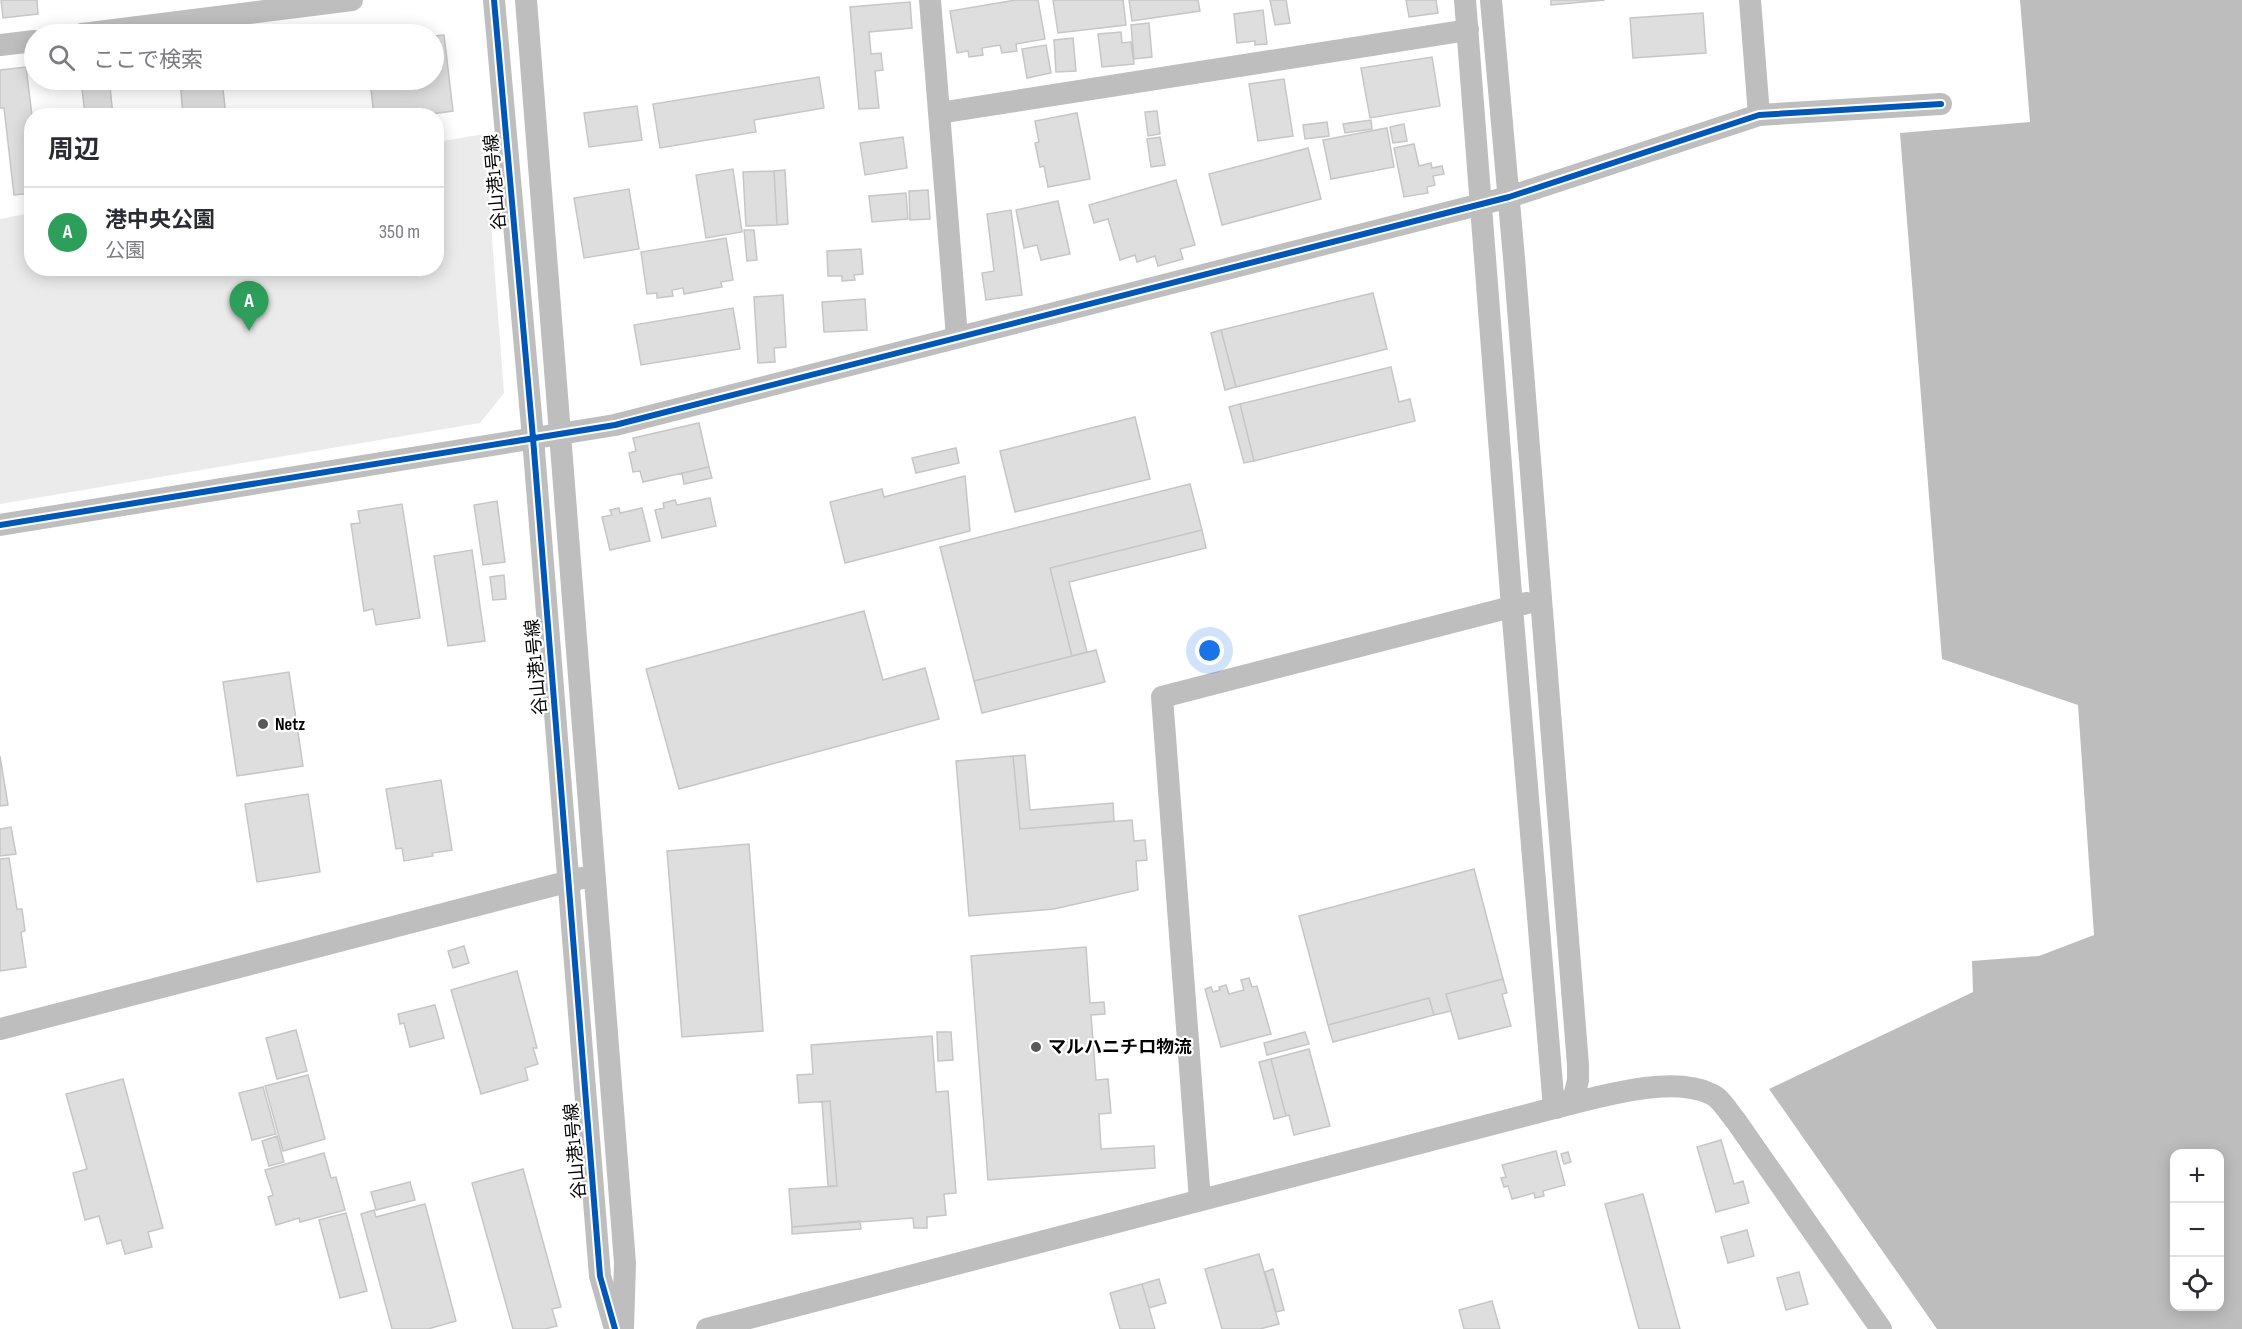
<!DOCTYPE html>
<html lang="ja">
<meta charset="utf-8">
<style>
body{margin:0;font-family:"Sofia Sans Condensed","Noto Sans JP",sans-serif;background:#f7f7f7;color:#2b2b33}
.controls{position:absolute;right:18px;bottom:18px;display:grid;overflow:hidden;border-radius:12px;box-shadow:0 3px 15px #0003}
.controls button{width:54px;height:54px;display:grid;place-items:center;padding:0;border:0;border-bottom:2px solid #e1e1e2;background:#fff;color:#2b2b33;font:30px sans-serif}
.you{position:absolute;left:1210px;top:651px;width:21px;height:21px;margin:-15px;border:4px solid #fff;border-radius:50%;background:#1a73e8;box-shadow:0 0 0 9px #1a73e833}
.badge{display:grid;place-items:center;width:39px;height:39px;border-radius:50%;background:#0b8043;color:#fff;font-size:20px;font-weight:700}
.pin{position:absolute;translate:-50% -50px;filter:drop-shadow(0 2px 3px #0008)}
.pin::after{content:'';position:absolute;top:32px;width:21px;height:18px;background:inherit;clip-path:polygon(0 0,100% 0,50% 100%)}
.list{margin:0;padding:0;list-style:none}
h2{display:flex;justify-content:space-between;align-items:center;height:78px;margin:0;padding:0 24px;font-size:26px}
h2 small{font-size:20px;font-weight:400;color:#7c7c81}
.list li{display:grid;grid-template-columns:39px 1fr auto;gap:18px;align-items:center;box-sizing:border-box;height:90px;padding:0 24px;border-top:2px solid #e1e1e2}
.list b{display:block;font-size:22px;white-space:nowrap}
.list p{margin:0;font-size:20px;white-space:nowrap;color:#7c7c81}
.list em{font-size:20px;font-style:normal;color:#7c7c81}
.icon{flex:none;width:33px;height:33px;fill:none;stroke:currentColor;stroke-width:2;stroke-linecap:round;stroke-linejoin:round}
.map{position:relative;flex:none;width:2242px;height:1329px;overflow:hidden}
.search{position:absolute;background:#fff;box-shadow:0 3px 15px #0003;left:24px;top:24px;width:420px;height:66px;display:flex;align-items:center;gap:15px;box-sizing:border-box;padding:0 21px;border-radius:33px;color:#7c7c81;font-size:22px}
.panel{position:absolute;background:#fff;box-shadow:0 3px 15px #0003;left:24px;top:108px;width:420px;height:168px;border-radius:24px}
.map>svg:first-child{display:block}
.green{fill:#ebebeb}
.water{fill:#bdbdbd;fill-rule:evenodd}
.building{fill:#dedede;stroke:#c6c6c6;stroke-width:1.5}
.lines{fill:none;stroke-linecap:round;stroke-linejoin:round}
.minor{stroke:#bebebe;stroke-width:22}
.cycleway-casing{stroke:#fff;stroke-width:10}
.cycleway{stroke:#0057b8;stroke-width:6}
.poi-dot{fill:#595959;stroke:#fff;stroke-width:2}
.labels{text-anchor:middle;stroke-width:4.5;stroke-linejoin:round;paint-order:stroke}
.street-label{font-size:18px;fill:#000;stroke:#fff}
.poi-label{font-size:18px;font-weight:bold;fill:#000;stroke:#fff;text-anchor:start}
</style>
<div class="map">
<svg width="2242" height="1329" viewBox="0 0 2242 1329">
<rect width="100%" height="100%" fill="#fff"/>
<path class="green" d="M484 134 504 393 480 423 0 504V219L31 213 32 268H436L437 142Z"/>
<path class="water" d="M2020 0H2242V1329H1937L1769 1089 1973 992 1972 961 2039 956 2094 935 2078 705 1942 659 1900 133 2030 122ZM2174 1154H2220V1306H2174Z"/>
<path class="building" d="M1 0H37L38 14 3 18Z
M1016 0H1038L1045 39 1016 44 1017 51 1002 53 1000 45 982 48 983 55 969 57 968 51 957 53 950 11Z
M1053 0H1123L1126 25 1058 33Z
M1129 0H1198L1200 11 1132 21Z
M1270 0H1286L1290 23 1275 25Z
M1406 0H1436L1438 13 1409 17Z
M1551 0H1605L1551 5Z
M910 2 912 28 869 32 871 54 881 53 883 70 875 71 879 108 859 109 850 7Z
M1263 10 1267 44 1255 45V41L1237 43 1234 14Z
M1703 13 1706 53 1633 58 1630 18Z
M1149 23 1152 57 1134 59 1131 25Z
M1121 32 1122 43 1131 42 1134 64 1102 67 1098 34Z
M444 35 453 111 416 116H374L370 80H434V36Z
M1073 38 1076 71 1056 72 1054 40Z
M1046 45 1051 73 1027 78 1022 49Z
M1432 57 1440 106 1370 118 1361 68Z
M26 67 32 116V193L14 195 4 108H0V70Z
M819 77 824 108 754 120 756 132 660 148 653 104Z
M1284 79 1293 136 1258 141 1249 84Z
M180 80H222L226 116H183Z
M110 87 113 116H64L85 114 82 89Z
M637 106 642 140 589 147 584 113Z
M1157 111 1160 134 1148 136 1145 112Z
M1077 113 1090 179 1048 187 1044 166 1040 167 1035 143 1039 142 1035 121Z
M1371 120 1372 129 1345 133 1343 124Z
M1327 122 1329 136 1305 139 1303 125Z
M1404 124 1407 141 1393 143 1390 127Z
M1387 128 1394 167 1331 179 1323 140Z
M903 137 907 168 865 175 860 143Z
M1160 137 1165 165 1151 167 1147 139Z
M1414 144 1419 166 1431 163 1432 168 1442 166 1444 174 1433 176 1435 185 1427 187 1428 193 1404 197 1394 148Z
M1308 148 1321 199 1222 225 1209 174Z
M733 169 742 232 706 238 696 175Z
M785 170 788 224 777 225 774 171Z
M774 171 777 225 746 226 743 172Z
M1176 180 1195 245 1180 249 1183 259 1158 266 1155 256 1137 262 1135 255 1120 260 1108 219 1094 223 1089 205Z
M629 189 639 249 584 258 574 198Z
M928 190 930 219 910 220 909 191Z
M906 193 908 219 872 222 869 196Z
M1058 201 1070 254 1041 260 1037 245 1024 248 1016 210Z
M1011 210 1022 295 986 300 982 273 994 271 987 214Z
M744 230H754L757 260 747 261Z
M726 238 733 280 721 282 722 287 684 294 683 288 672 290 673 296 657 298V293L647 294 641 252Z
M861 249 863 274 854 275 855 280 842 281V276H828L827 251Z
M1373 293 1387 349 1236 387 1221 330Z
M783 295 786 347 774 348 775 362 758 363 754 297Z
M865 299 867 330 824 332 822 302Z
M733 308 740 349 641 365 634 325Z
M1221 330 1236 387 1225 390 1211 333Z
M1391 367 1399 402 1410 399 1415 421 1254 461 1240 404Z
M1240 404 1254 461 1244 463 1229 407Z
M1135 417 1150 479 1015 512 1000 451Z
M699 423 709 467 643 482 640 471 633 472 629 453 636 451 633 438Z
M956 448 959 463 916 473 912 458Z
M709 467 712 478 684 484 682 473Z
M965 476 970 531 845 563 830 502 882 489 884 497Z
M1190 484 1202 530 1050 568 1072 656 974 681 940 547Z
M710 498 716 526 662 538 655 510 664 508 663 503 675 500 677 505Z
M497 501 505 562 483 565 474 505Z
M402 504 420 618 376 625 373 609 364 611 351 524 360 523 358 511Z
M619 508 620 513 642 508 650 541 610 550 602 517 612 515 610 510Z
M1202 530 1206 548 1069 582 1087 652 1072 656 1050 568Z
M472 550 485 641 448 646 434 556Z
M504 575 506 599 493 600 490 577Z
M864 611 883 680 925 668 939 719 679 789 646 669Z
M1096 650 1105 682 982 713 974 681Z
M289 672 303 766 237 776 223 682Z
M1025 755 1030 810 1113 803 1114 821 1020 829 1013 756Z
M0 756 8 805 0 806Z
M1013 756 1020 829 1132 820 1134 841 1145 840 1147 860 1136 861 1138 890 1054 909 969 916 956 761Z
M441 780 452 850 432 853 433 856 404 861 402 848 396 849 386 789Z
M308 794 320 872 257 882 245 804Z
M11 827 16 854 0 856V829Z
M749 844 763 1031 682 1037 667 851Z
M9 858 17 909H22L25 931 21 932 26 967 0 971V859Z
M1474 869 1503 979 1446 994 1451 1011 1434 1015 1429 998 1328 1025 1299 916Z
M464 946 469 963 453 968 448 951Z
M1086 947 1090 1003 1104 1002 1105 1014 1091 1015 1096 1080 1108 1079 1111 1113 1099 1114 1101 1149 1154 1146 1155 1168 988 1180 971 956Z
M517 971 537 1048H533L538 1064 525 1068 528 1080 481 1094 451 990Z
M1249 978 1252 987 1257 986 1271 1034 1221 1047 1205 989 1211 987 1213 992 1220 990 1219 987 1226 985 1229 994 1244 990 1241 980Z
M1503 979 1507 993 1502 994 1511 1026 1459 1039 1446 994Z
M1429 998 1434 1015 1333 1042 1328 1025Z
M435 1005 444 1038 410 1047 404 1023 400 1024 398 1014Z
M296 1030 307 1071 277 1079 266 1038Z
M937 1032H951L953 1060 938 1061Z
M1305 1032 1309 1044 1267 1055 1264 1043Z
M932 1036 936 1092 948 1091 956 1193 944 1194 946 1215 927 1217V1228H914L913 1218 792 1227 789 1189 837 1186 830 1101 799 1103 797 1075 813 1074 811 1045Z
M1309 1049 1330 1126 1294 1135 1289 1115 1286 1116 1271 1059Z
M1271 1059 1286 1116 1274 1119 1259 1062Z
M308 1075 325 1139 283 1151 265 1086Z
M123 1079 163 1228 148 1232 152 1247 125 1254 121 1240 107 1244 99 1216 85 1220 73 1173 87 1169 66 1094Z
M263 1087 276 1134 252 1140 239 1093Z
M830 1101 837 1186H828L822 1102Z
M277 1136 284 1162 269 1166 262 1141Z
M1721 1140 1734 1184 1743 1181 1749 1203 1716 1212 1697 1147Z
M1556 1151 1565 1185 1543 1191 1544 1196 1535 1198 1534 1193 1512 1199 1508 1186 1504 1187 1501 1178 1506 1177 1502 1165Z
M1568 1152 1571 1162 1564 1164 1561 1154Z
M324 1153 331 1178 336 1177 345 1210 300 1222 299 1218 276 1225 268 1197 273 1195 265 1170Z
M523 1169 561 1307 552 1309 557 1326 545 1329H513L472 1183Z
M410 1182 415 1200 376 1210 371 1192Z
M1643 1194 1680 1329H1639L1605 1204Z
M425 1204 456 1321 428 1329H392L361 1214 374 1210 376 1217Z
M346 1213 367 1291 340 1298 319 1220Z
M860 1221 861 1229 792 1234V1227Z
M1747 1230 1754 1256 1728 1263 1721 1237Z
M1259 1254 1279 1324 1260 1329H1222L1205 1269Z
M1273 1269 1284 1310 1276 1312 1265 1272Z
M1799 1272 1808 1304 1786 1310 1777 1278Z
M1159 1279 1166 1303 1149 1308 1142 1284Z
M1142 1284 1155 1329H1120L1110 1293Z
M1492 1301 1500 1329H1464L1459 1310Z"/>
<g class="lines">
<path class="minor" d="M494 0 533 438 600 1276 615 1329
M526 0 625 1263 623 1329
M930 0 957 337
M1465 0 1512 607 1554 1108
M1491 0 1514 258 1578 1065V1080L1574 1097 1556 1108
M1750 0 1759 115
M82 34 352 0
M0 45 34 41
M939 113 1468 30
M0 525 615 425 1509 197 1759 115 1941 104
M0 1029 582 878
M1200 1200 1162 697 1527 603
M707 1329 1554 1108C1596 1098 1671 1074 1711 1094 1721 1098 1729 1113 1736 1121L1881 1329"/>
<g class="cycleway-casing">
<path id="cycleway" d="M494 0 533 438 600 1276 615 1329
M0 525 615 425 1509 197 1759 115 1941 104"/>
</g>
<use href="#cycleway" class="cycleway"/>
</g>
<g class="poi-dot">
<circle cx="263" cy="724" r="6"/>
<circle cx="1036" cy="1047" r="6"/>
</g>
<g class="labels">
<g class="street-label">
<text transform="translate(495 182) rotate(-95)" y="6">谷山港1号線</text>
<text transform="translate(536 667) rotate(-95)" y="6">谷山港1号線</text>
<text transform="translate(575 1151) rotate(-95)" y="6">谷山港1号線</text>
</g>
<g class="poi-label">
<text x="275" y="730">Netz</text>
<text x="1048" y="1053">マルハニチロ物流</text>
</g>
</g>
</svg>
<div class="controls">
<button>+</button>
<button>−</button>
<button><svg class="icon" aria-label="locate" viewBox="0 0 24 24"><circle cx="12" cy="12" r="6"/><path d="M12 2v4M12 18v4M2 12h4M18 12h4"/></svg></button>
</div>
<div class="you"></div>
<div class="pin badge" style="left:249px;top:331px;background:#2e9e5b">A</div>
<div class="search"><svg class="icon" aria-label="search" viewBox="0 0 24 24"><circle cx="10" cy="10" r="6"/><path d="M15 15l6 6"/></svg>ここで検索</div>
<section class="panel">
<h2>周辺<small></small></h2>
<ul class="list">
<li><span class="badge" style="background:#2e9e5b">A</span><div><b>港中央公園</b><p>公園</p></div><em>350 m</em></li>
</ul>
</section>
</div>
